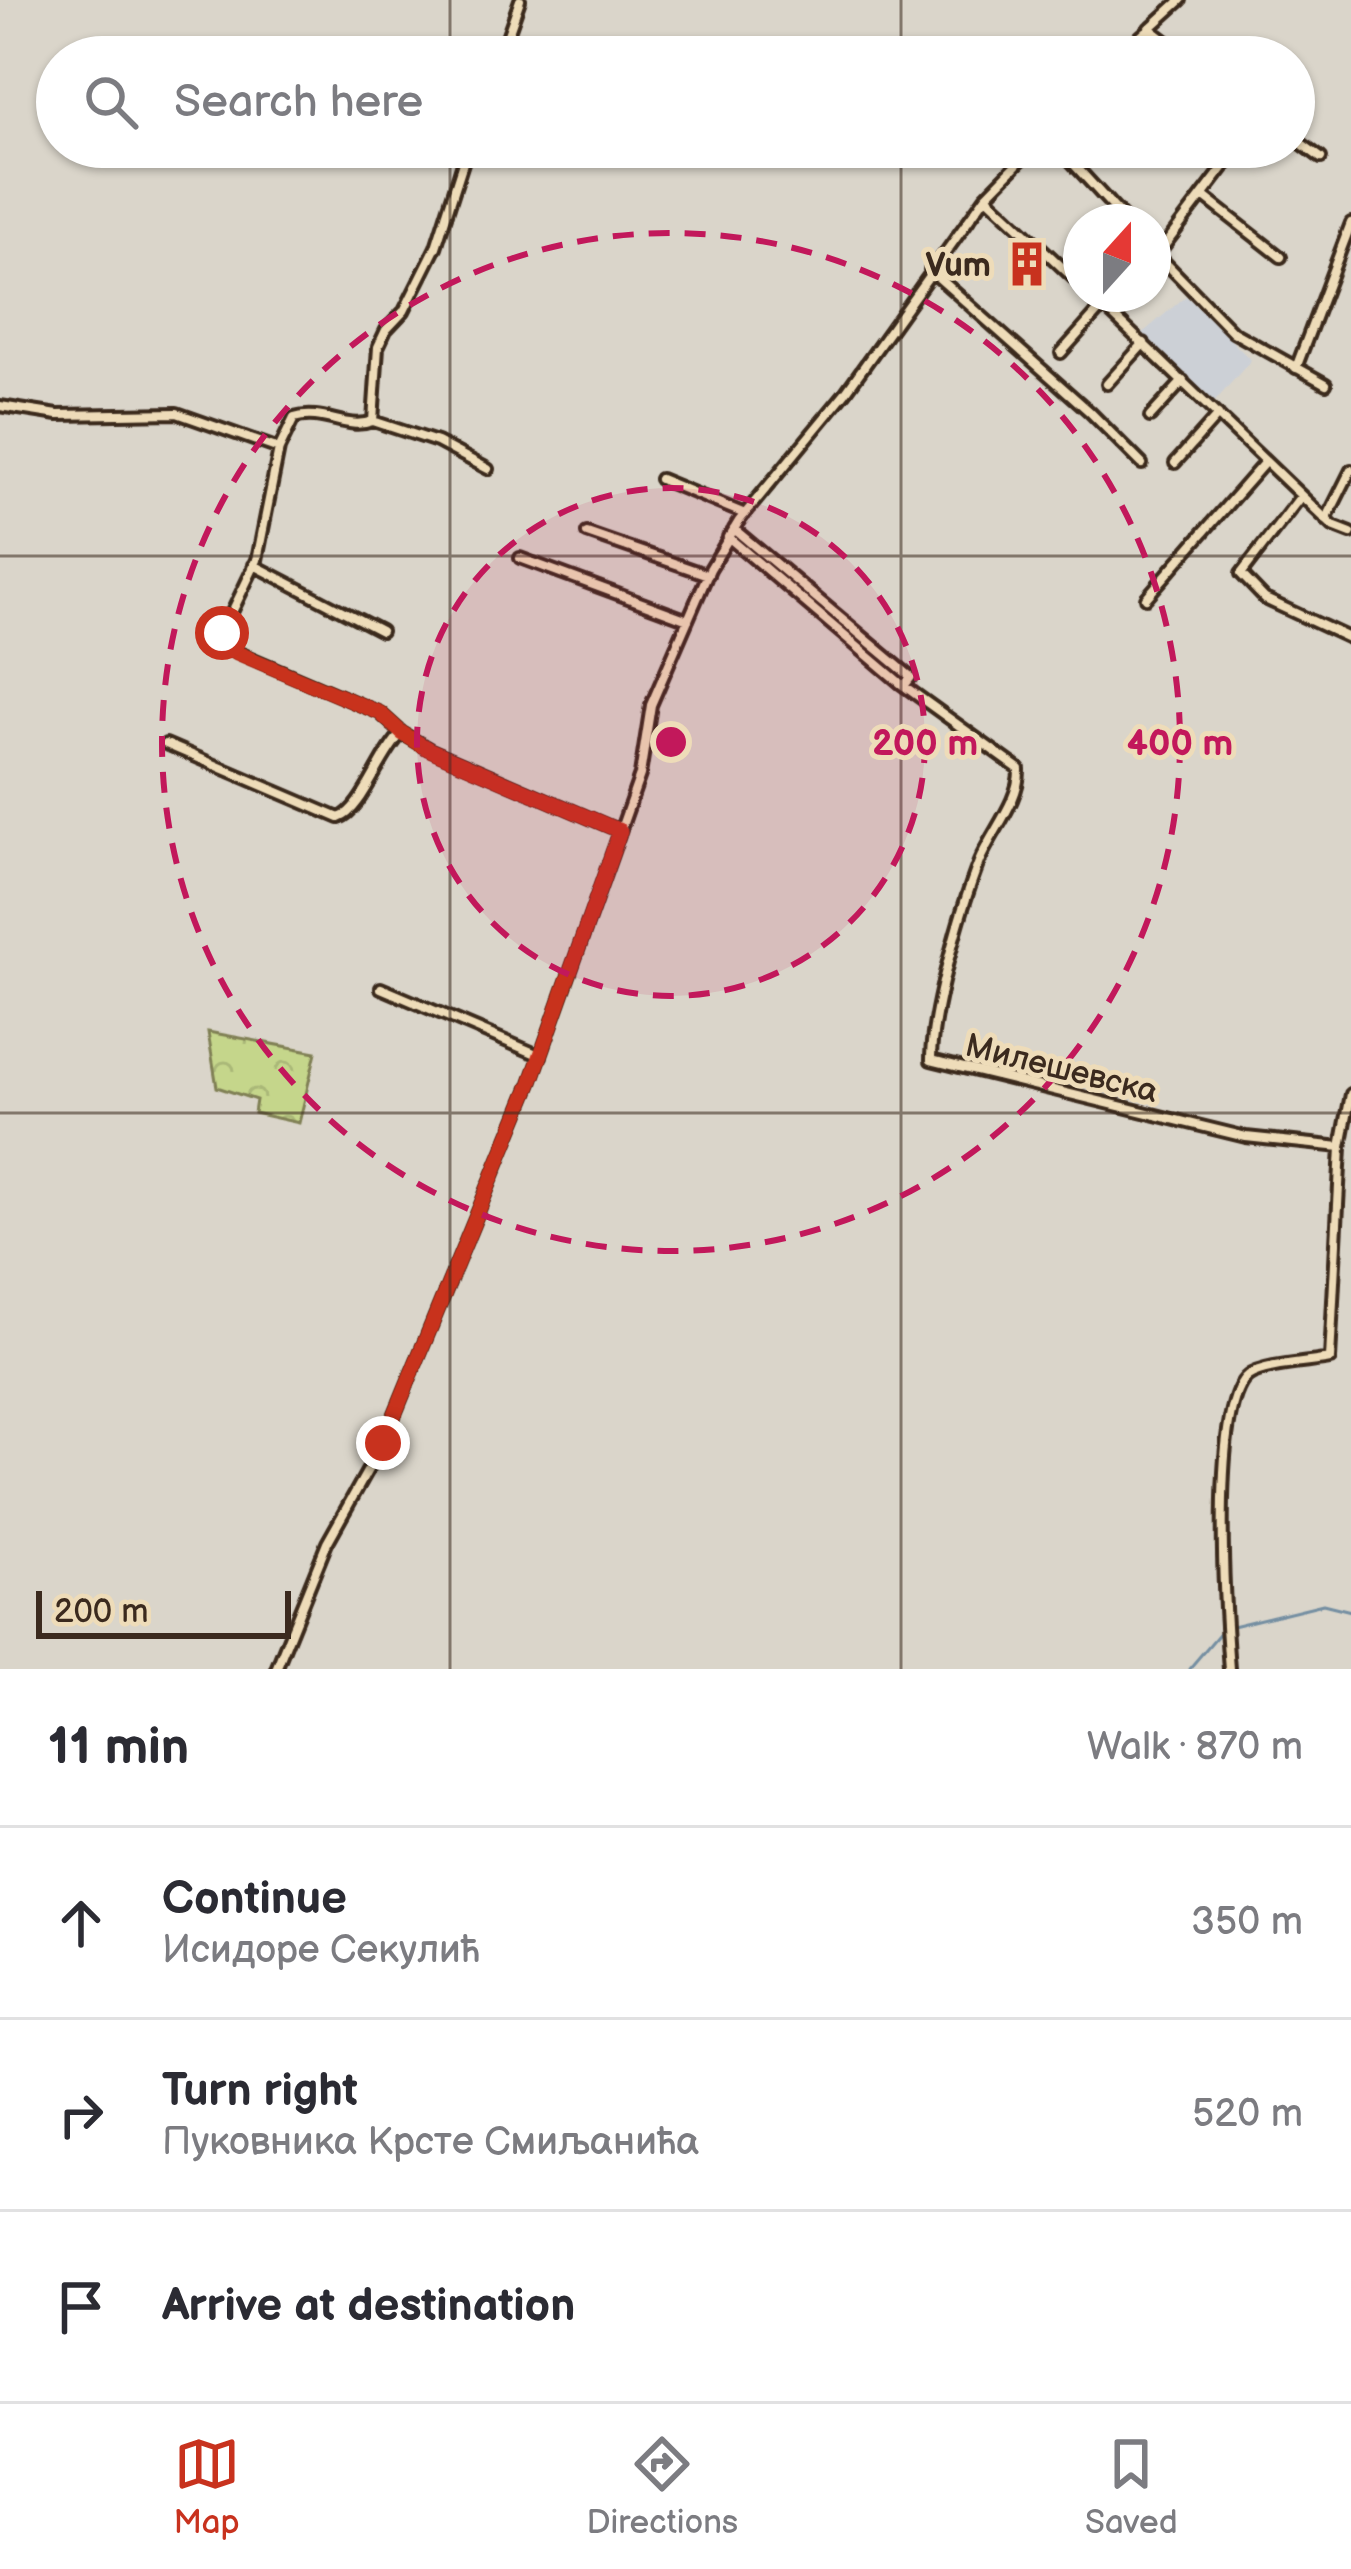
<!DOCTYPE html>
<meta charset="utf-8">
<style>
body{margin:0;font-family:"Balsamiq Sans",sans-serif;background:#f2f2f3;color:#2b2b33}
.compass{position:absolute;left:1063px;top:204px;width:108px;height:108px;border-radius:50%;background:#fff;box-shadow:0 3px 9px #0004;rotate:21deg}
.scale{position:absolute;left:36px;bottom:30px;width:255px;box-sizing:border-box;padding-left:12px;border:6px solid #3b2a1e;border-top:0;font-size:33px;line-height:42px;white-space:nowrap;color:#3b2a1e;-webkit-text-stroke:9px #eedcb9;paint-order:stroke}
.stop{position:absolute;width:36px;height:36px;margin:-27px;border:9px solid #c8321e;border-radius:50%;background:#fff}
.stop.end{background:#c8321e;border-color:#fff;box-shadow:0 3px 12px #0008}
.list{margin:0;padding:0;list-style:none}
h2{display:flex;justify-content:space-between;align-items:center;height:156px;margin:0;padding:0 48px;font-size:51px}
h2 small{font-size:39px;font-weight:400;color:#7c7c81}
.list li{display:grid;grid-template-columns:78px 1fr auto;gap:36px;align-items:center;box-sizing:border-box;height:192px;padding:0 48px;border-top:3px solid #e1e1e2}
.list b{display:block;font-size:45px;white-space:nowrap}
.list p{margin:0;font-size:39px;white-space:nowrap;color:#7c7c81}
.list em{font-size:39px;font-style:normal;color:#7c7c81}
.icon{flex:none;width:66px;height:66px;fill:none;stroke:currentColor;stroke-width:2;stroke-linecap:round;stroke-linejoin:round}
.map{position:relative;flex:none;width:1351px;height:1669px;overflow:hidden}
.search{position:absolute;background:#fff;box-shadow:0 3px 9px #0004;left:36px;right:36px;top:36px;height:132px;display:flex;align-items:center;gap:30px;box-sizing:border-box;padding:0 42px;border-radius:66px;color:#7c7c81;font-size:45px}
.sheet{height:732px;background:#fff}
nav{display:flex;justify-content:space-around;align-items:center;box-sizing:border-box;height:168px;border-top:3px solid #e1e1e2;background:#fff;font-size:33px;color:#7c7c81}
nav a{display:grid;justify-items:center;gap:6px}
nav .on{color:#c8321e}
.map>svg:first-child{display:block}
.built{fill:#ccd0d6}
.forest{fill:url(#forest-crowns);stroke:#808054;stroke-width:3}
.lines{fill:none;stroke-linecap:round;stroke-linejoin:round}
.stream{stroke:#758fa2;stroke-width:3}
.street-casing{stroke:#3b2a1e;stroke-width:16}
.street{stroke:#eedcb9;stroke-width:8}
.route{stroke:#c8321e;stroke-width:15}
.grid{fill:none;stroke:#3b2a1e;stroke-width:3;stroke-opacity:0.55}
.ring{fill:none;stroke:#c2185b;stroke-width:6;stroke-dasharray:21 15}
.labels{text-anchor:middle;stroke-width:10;stroke-linejoin:round;paint-order:stroke}
.poi-label{font-size:33px;font-weight:bold;fill:#3b2a1e;stroke:#eedcb9;text-anchor:end}
.street-label{font-size:33px;fill:#3b2a1e;stroke:#eedcb9}
.centre{fill:#c2185b;stroke:#eedcb9;stroke-width:6}
.ring-label{font-size:36px;text-anchor:middle;font-weight:bold;fill:#c2185b;stroke:#eedcb9;stroke-width:10;stroke-linejoin:round;paint-order:stroke}
</style>
<div class="map">
<svg width="1351" height="1669" viewBox="0 0 1351 1669">
<defs>
<pattern id="forest-crowns" width="20" height="18" patternUnits="userSpaceOnUse" patternTransform="scale(3)"><rect width="20" height="18" fill="#c5d68b"/><path d="M2 6a3 3 0 1 1 6 0M12 15a3 3 0 1 1 6 0" fill="none" stroke="#aab878"/></pattern>
</defs>
<rect width="100%" height="100%" fill="#dad5ca"/>
<filter id="ink" filterUnits="userSpaceOnUse"><feTurbulence type="fractalNoise" baseFrequency=".00833" numOctaves="2"/><feDisplacementMap in="SourceGraphic" scale="24" xChannelSelector="R" yChannelSelector="G"/><feConvolveMatrix kernelMatrix="1 2 1 2 8 2 1 2 1" color-interpolation-filters="sRGB"/></filter>
<g filter="url(#ink)">
<path class="built" d="M1186 296 1251 360 1211 406 1138 337Z"/>
<path class="forest" d="M208 1032 316 1052 299 1123 254 1113 256 1100 217 1087Z"/>
<g class="lines">
<path class="stream" d="M1232 1626 1323 1604 1351 1611
M1189 1669 1223 1629"/>
<g class="street-casing">
<path id="street" d="M1149 28 1187 57
M500 57 520 0
M1118 57 1181 0
M1294 73 1296 71
M1294 138 1321 158
M468 147 436 247 404 311 386 330 378 347 373 421C345 431 325 409 294 418L279 449 257 560 222 633 230 649 380 713 402 733 429 749 620 831
M1058 147 1127 222
M986 196 1081 285
M1203 196 1281 257
M1153 250 1233 332 1326 384
M1158 254 1239 147
M930 270 1090 412 1142 464
M1091 294 1333 526 1351 533
M1061 353 1103 306
M1296 368 1351 223
M1107 384 1144 343
M0 406 58 415 177 413 279 449
M1150 417 1183 381
M373 421 437 442 488 469
M1175 463 1218 415
M660 479 745 514
M1301 496 1241 574 1265 599 1351 639
M1326 520 1351 470
M734 529 911 677 904 686
M587 533 708 575
M728 537 900 683 1019 769C1020 801 991 832 979 862 961 908 931 1013 931 1060L1246 1137 1341 1147
M520 558 688 620
M254 565 381 631
M1146 598 1265 462
M166 744 339 818C362 811 380 754 402 733
M381 988 541 1056
M276 1669 327 1543 383 1443 531 1083 640 775 651 705 710 569 739 521 845 393 986 196 1034 147
M1229 1669C1225 1618 1210 1405 1248 1376 1263 1365 1310 1363 1330 1359L1341 1147 1351 1094"/>
</g>
<use href="#street" class="street"/>
</g>
</g>
<g class="lines" filter="url(#ink)">
<path class="route" d="M222 633 230 650 380 713 402 733 428 749 620 831 531 1083 383 1443"/>
</g>
<path class="grid" d="M450 0V57M901 0V57M450 147V1669M901 147V1669M0 556H1351M0 1113H1351"/>
<circle cx="671" cy="742" r="254" fill="#c2185b" fill-opacity=".12"/>
<g class="ring">
<circle cx="671" cy="742" r="254"/>
<circle cx="671" cy="742" r="509"/>
</g>
<defs>
<g id="building-bare" transform="scale(3.6)"><path d="M-4-6H4V6H1V3H-1V6H-4ZM-2.5-4.3h1.7v1.8h-1.7ZM.8-4.3h1.7v1.8H.8ZM-2.5-1h1.7V.8h-1.7ZM.8-1h1.7V.8H.8Z" fill="#c8321e" stroke="#eedcb9" stroke-width="2.5" paint-order="stroke"/></g>
</defs>
<g fill-rule="evenodd">
<use href="#building-bare" x="1027" y="264"/>
</g>
<g class="labels">
<g class="poi-label">
<text x="991" y="276">Vum</text>
</g>
<g class="street-label">
<text transform="translate(1062 1067) rotate(14)" y="12">Милешевска</text>
</g>
</g>
<circle cx="671" cy="742" r="18" class="centre"/>
<g class="ring-label">
<text x="925" y="755">200 m</text>
<text x="1180" y="755">400 m</text>
</g>
</svg>
<svg class="compass" viewBox="-18 -18 36 36"><path d="M0-13l5 13h-10z" fill="#e53935"/><path d="M0 13l5-13h-10z" fill="#7c7c81"/></svg>
<div class="scale">200 m</div>
<div class="stop" style="left:222px;top:633px"></div>
<div class="stop end" style="left:383px;top:1443px"></div>
<div class="search"><svg class="icon" aria-label="search" viewBox="0 0 24 24"><circle cx="10" cy="10" r="6"/><path d="M15 15l6 6"/></svg>Search here</div>
</div>
<section class="sheet">
<h2>11 min<small>Walk · 870 m</small></h2>
<ul class="list">
<li><svg class="icon" aria-label="ahead" viewBox="0 0 24 24"><path d="M12 20V5M6 11l6-6 6 6"/></svg><div><b>Continue</b><p>Исидоре Секулић</p></div><em>350 m</em></li>
<li><svg class="icon" aria-label="right" viewBox="0 0 24 24"><path d="M7 20v-9h11M14 6l5 5-5 5"/></svg><div><b>Turn right</b><p>Пуковника Крсте Смиљанића</p></div><em>520 m</em></li>
<li><svg class="icon" aria-label="arrive" viewBox="0 0 24 24"><path d="M6 21V4h12l-3 4 3 4H6"/></svg><div><b>Arrive at destination</b></div></li>
</ul>
</section>
<nav>
<a class="on"><svg class="icon" aria-label="map" viewBox="0 0 24 24"><path d="M3 6l6-2 6 2 6-2v14l-6 2-6-2-6 2zM9 4v14M15 6v14"/></svg>Map</a>
<a><svg class="icon" aria-label="directions" viewBox="0 0 24 24"><path d="M12 3l9 9-9 9-9-9zM9 14v-3h6M13 9l2 2-2 2"/></svg>Directions</a>
<a><svg class="icon" aria-label="saved" viewBox="0 0 24 24"><path d="M7 4h10v16l-5-4-5 4z"/></svg>Saved</a>
</nav>
